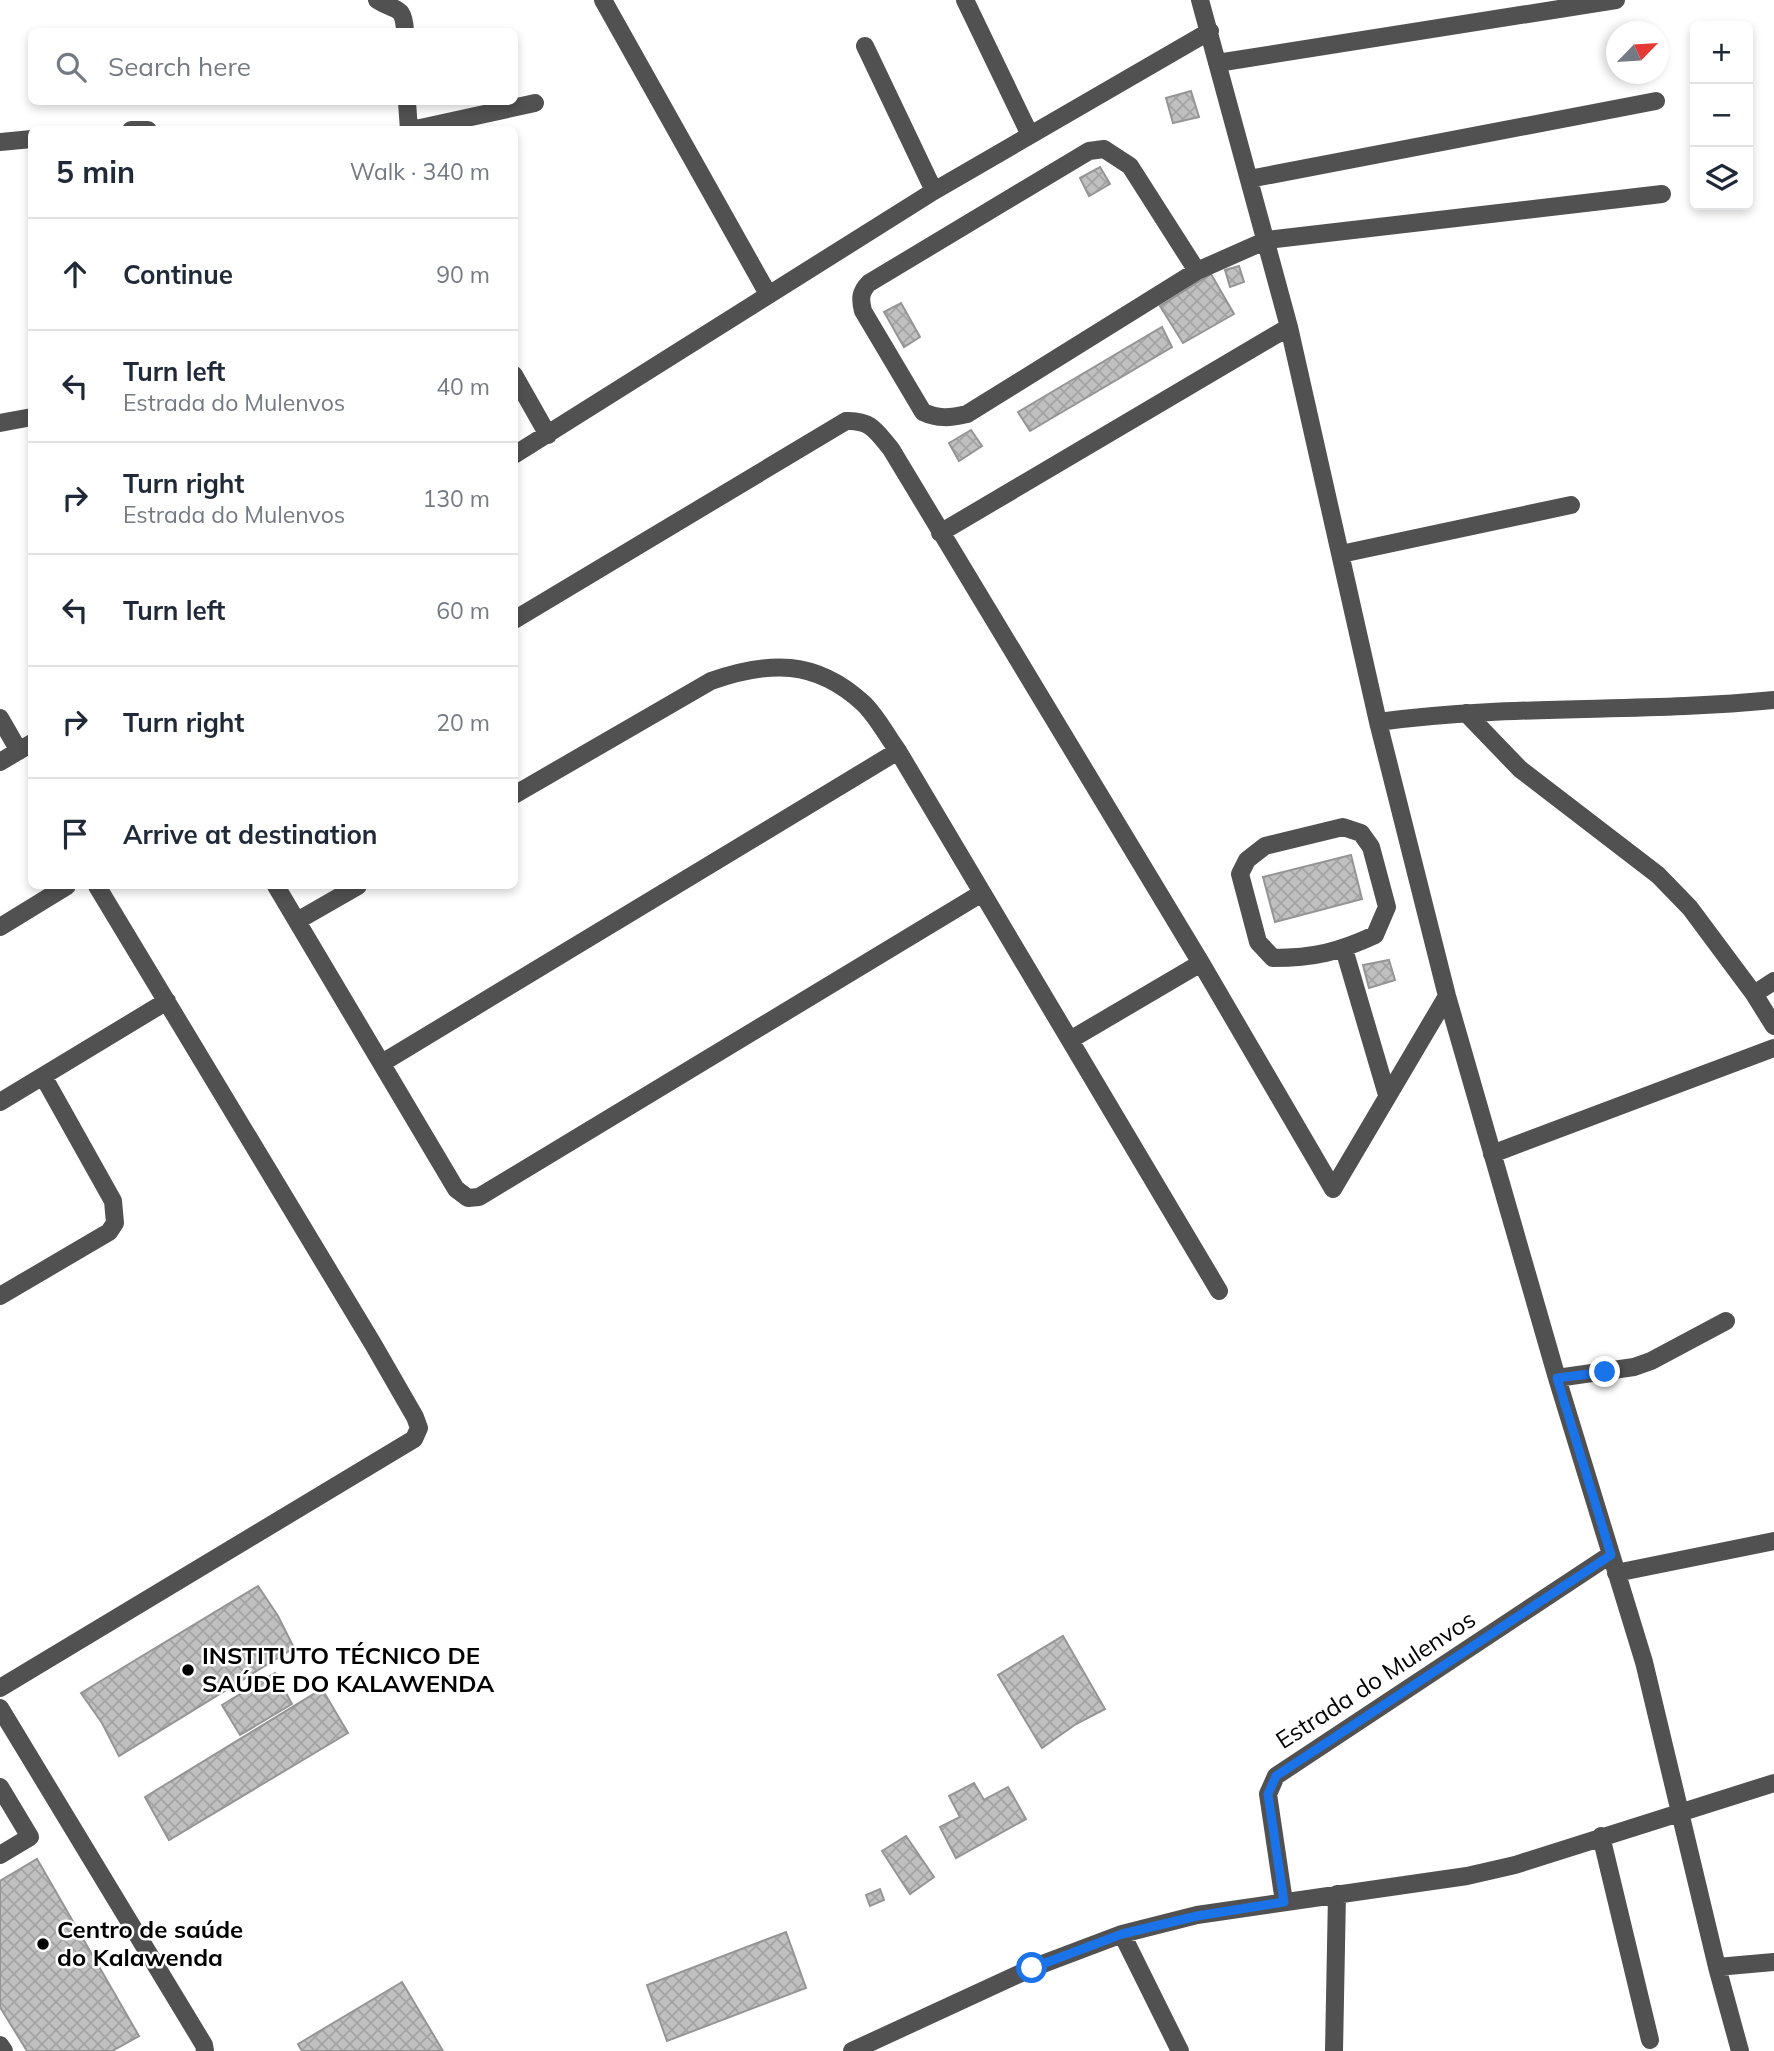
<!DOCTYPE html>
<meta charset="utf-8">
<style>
body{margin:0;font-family:Mulish,sans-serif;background:#f6f6f7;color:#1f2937}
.controls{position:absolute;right:21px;top:21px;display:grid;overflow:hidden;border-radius:10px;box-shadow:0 4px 10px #0003}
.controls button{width:63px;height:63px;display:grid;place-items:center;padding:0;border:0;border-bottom:2px solid #e0e1e3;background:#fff;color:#1f2937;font:35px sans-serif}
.compass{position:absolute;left:1606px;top:21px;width:63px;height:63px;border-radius:50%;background:#fff;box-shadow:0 4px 10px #0003;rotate:65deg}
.stop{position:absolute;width:21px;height:21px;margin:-16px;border:5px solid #1a73e8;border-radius:50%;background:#fff}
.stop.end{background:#1a73e8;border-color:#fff;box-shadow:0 2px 7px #0008}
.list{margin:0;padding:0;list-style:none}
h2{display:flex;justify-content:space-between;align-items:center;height:91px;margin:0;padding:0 28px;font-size:30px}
h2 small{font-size:23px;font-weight:400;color:#747a83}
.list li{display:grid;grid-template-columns:46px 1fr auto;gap:21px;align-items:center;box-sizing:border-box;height:112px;padding:0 28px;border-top:2px solid #e0e1e3}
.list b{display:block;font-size:26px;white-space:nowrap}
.list p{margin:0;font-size:23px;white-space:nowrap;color:#747a83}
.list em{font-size:23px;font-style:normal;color:#747a83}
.icon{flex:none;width:38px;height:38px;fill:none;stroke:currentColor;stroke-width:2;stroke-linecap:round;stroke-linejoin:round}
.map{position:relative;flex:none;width:1774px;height:2051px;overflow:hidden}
.search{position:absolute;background:#fff;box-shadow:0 4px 10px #0003;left:28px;top:28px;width:490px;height:77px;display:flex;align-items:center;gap:18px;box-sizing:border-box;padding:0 24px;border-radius:10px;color:#747a83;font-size:26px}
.panel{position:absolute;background:#fff;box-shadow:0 4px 10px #0003;left:28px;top:126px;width:490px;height:763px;border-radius:10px}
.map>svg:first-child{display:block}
.building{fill:url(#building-cross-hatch);stroke:#959595;stroke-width:2}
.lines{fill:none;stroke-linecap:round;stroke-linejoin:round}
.minor{stroke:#515151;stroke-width:18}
.route{stroke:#1a73e8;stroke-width:9}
.poi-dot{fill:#000;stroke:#fff;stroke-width:2.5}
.labels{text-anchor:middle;stroke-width:5;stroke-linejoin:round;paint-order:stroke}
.poi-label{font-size:24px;font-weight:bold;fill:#000;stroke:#fff;text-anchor:start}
.street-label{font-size:24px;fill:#000;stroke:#fff}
</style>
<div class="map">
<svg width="1774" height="2051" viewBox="0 0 1774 2051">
<defs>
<pattern id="building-cross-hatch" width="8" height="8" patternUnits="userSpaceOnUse" patternTransform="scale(1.75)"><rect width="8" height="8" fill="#c0c0c0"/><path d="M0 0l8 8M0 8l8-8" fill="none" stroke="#a3a3a3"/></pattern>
</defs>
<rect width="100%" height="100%" fill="#fff"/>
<path class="building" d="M1191 91 1199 117 1173 123 1166 98Z
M1100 167 1110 184 1089 196 1080 178Z
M1239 266 1244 282 1230 287 1225 270Z
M1211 274 1234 314 1183 343 1160 306Z
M901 303 920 337 904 347 884 312Z
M1162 327 1172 347 1030 431 1018 412Z
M971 430 982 446 959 461 949 443Z
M1351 855 1362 899 1275 922 1263 877Z
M1389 960 1395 980 1369 988 1363 965Z
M258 1586 278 1616 294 1648 119 1756 102 1723 81 1693Z
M1063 1636 1105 1709 1076 1724 1042 1748 998 1675Z
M275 1673 292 1704 240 1735 222 1705Z
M322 1689 348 1733 169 1840 145 1797Z
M974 1783 984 1800 1008 1787 1026 1819 956 1858 940 1827 960 1817 949 1796Z
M906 1836 934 1877 910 1894 882 1851Z
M37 1859 139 2036 112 2051H27L0 2007V1881Z
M880 1889 884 1900 870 1906 866 1895Z
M786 1932 806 1988 667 2041 647 1985Z
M402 1982 443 2051H302L298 2044Z"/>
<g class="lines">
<path class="minor" d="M377 0C394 12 404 3 405 32
M603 0 768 294
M965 0 1030 135
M1200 0 1289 327 1378 722 1447 996 1557 1378 1644 1662 1717 1967 1740 2051
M865 46 934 191
M1217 63 1616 0
M407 102 409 130
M131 130H148
M411 130 535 103
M0 142 32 139
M1249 179 1656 101
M1197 271 1130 166 1104 149 1089 151 869 283C860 292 860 299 863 311L923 412C938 419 950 418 967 414L1197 271 1267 240 1662 194
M514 375 548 435
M0 423 32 417
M514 455 934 191 1210 31
M940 533 1289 327
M1341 554 1571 505
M514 620 846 421C871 420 876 431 891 449L1201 963 1333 1189 1447 996
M1466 713 1520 769 1658 875 1690 908 1754 994 1774 1026
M0 718 19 751
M1378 722C1509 704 1642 713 1774 700
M0 762 32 743
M514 795 711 681C769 661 815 659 863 703 876 715 887 736 898 751L1219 1291
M1343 827 1361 833 1371 847 1387 907 1375 935C1338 952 1314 958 1273 958L1258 942 1240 874 1247 860 1265 846Z
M276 886 456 1189 468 1198 479 1197 982 893
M297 921 358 886
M0 927 67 886
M1344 949 1387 1095
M1754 994 1774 981
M1070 1040 1201 963
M382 1063 898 751
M0 1102 167 1001
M1492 1154 1774 1048
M0 1296 109 1232 115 1223 113 1201 43 1076
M1557 1378 1634 1367 1651 1361 1726 1321
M1616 1573 1774 1541
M0 1688 414 1439 419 1428 415 1417 373 1344 97 886
M0 1708 204 2045 205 2051
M0 1787 30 1837 0 1855
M1601 1836 1650 2040
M1284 1902 1268 1794 1276 1776 1610 1555
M1122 1934 1180 2051
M1717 1967 1774 1962
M0 2045 4 2051
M852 2051 1032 1968 1122 1934 1197 1915 1467 1876 1515 1865 1774 1783
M1334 2051 1337 1894"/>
</g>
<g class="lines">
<path class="route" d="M1032 1968 1122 1934 1197 1916 1284 1902 1268 1794 1276 1776 1611 1555 1557 1378 1605 1372"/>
</g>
<g class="poi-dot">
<circle cx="188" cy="1670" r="7"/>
<circle cx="43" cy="1944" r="7"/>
</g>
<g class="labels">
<g class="poi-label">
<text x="202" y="1664">INSTITUTO TÉCNICO DE<tspan x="202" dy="28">SAÚDE DO KALAWENDA</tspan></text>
<text x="57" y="1938">Centro de saúde<tspan x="57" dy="28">do Kalawenda</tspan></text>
</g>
<g class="street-label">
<text transform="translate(1376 1680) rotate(-33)" y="8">Estrada do Mulenvos</text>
</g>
</g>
</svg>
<div class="controls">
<button>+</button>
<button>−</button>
<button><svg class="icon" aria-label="layers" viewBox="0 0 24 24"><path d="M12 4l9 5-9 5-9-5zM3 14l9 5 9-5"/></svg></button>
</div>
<svg class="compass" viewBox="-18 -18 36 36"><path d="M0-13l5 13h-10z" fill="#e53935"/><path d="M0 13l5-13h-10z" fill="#747a83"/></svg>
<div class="stop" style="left:1032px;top:1968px"></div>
<div class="stop end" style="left:1605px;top:1372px"></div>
<div class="search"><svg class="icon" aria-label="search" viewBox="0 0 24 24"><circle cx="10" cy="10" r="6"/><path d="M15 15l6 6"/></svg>Search here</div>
<section class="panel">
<h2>5 min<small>Walk · 340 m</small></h2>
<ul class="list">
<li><svg class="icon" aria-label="ahead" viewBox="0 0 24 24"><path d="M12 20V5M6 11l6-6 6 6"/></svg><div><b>Continue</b></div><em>90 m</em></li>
<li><svg class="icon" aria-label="left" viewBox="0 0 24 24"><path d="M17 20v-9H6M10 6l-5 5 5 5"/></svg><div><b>Turn left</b><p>Estrada do Mulenvos</p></div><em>40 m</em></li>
<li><svg class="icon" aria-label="right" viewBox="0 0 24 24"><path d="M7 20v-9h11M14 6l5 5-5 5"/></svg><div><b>Turn right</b><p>Estrada do Mulenvos</p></div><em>130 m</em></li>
<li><svg class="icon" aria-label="left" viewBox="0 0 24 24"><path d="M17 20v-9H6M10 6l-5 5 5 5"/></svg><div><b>Turn left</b></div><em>60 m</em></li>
<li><svg class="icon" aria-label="right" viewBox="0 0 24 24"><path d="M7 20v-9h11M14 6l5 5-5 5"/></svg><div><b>Turn right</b></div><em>20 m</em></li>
<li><svg class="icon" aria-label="arrive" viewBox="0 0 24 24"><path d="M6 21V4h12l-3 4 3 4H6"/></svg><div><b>Arrive at destination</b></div></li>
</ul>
</section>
</div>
